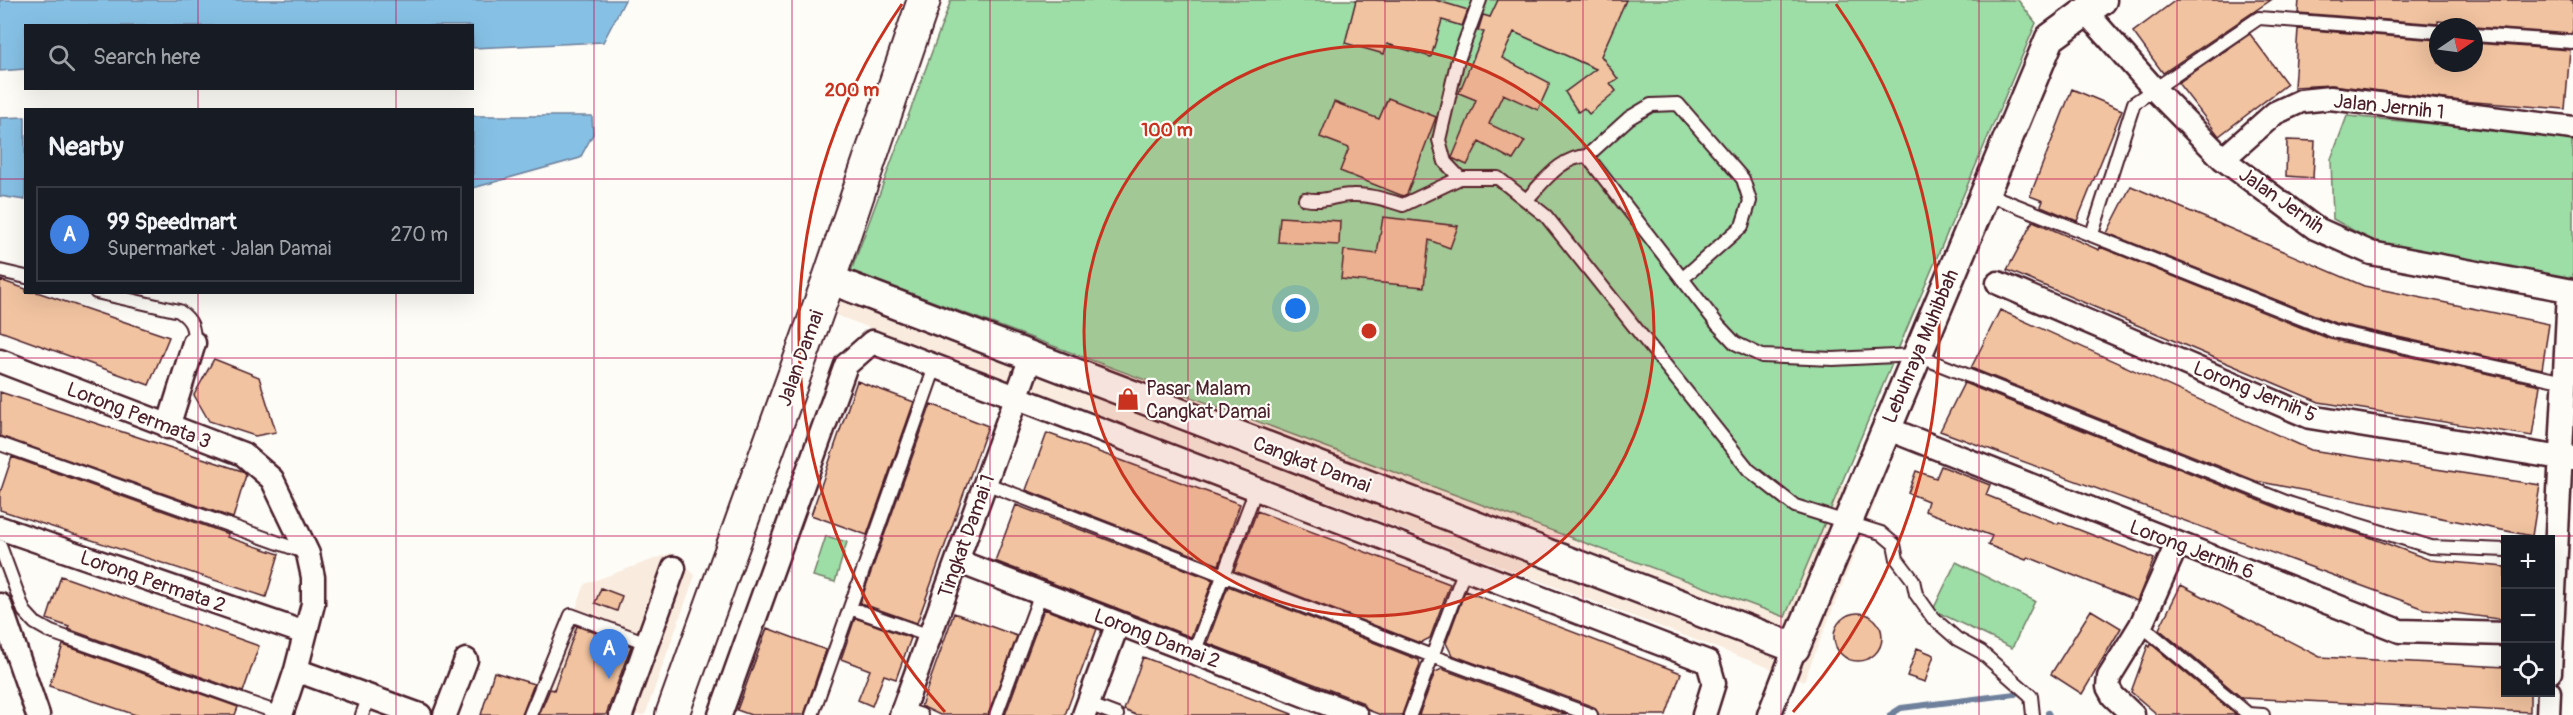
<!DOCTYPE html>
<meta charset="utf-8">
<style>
body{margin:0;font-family:Pangolin,sans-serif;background:#242831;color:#f1f3f6}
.controls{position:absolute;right:18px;bottom:18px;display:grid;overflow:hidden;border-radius:0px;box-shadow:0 6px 24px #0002}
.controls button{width:54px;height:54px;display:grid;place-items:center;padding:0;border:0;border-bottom:2px solid #363941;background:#171b24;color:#f1f3f6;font:30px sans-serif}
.compass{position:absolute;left:2429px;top:18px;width:54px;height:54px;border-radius:50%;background:#171b24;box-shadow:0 6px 24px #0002;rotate:77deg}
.you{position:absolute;left:1296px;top:309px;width:21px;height:21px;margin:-15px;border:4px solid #fff;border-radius:50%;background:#1a73e8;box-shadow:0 0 0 9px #1a73e833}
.badge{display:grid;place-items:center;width:39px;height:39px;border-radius:50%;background:#b45309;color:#fff;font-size:20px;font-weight:700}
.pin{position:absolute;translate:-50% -50px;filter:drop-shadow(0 2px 3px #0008)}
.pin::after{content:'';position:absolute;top:32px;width:21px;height:18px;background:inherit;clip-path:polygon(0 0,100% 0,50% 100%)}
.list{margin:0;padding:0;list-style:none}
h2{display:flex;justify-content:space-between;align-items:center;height:78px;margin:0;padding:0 24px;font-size:26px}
h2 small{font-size:20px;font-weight:400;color:#9ea1a6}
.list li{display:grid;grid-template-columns:39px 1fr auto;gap:18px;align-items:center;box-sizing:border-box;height:96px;margin:0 12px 12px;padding:0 12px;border:2px solid #363941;border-radius:0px}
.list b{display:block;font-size:22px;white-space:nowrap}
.list p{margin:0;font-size:20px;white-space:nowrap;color:#9ea1a6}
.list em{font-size:20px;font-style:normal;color:#9ea1a6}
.icon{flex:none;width:33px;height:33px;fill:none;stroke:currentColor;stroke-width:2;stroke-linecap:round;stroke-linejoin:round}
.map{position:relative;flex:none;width:2573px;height:715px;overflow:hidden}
.search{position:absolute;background:#171b24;box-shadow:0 6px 24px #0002;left:24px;top:24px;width:450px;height:66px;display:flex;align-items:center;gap:15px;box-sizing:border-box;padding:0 21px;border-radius:0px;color:#9ea1a6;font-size:22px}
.panel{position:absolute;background:#171b24;box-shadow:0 6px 24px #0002;left:24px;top:108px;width:450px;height:186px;border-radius:0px}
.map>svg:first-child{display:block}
.built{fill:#f9ebdd}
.green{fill:#9ddda6;stroke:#747e68;stroke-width:1.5}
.water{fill:#86c1e5;stroke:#6e809b;stroke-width:1.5}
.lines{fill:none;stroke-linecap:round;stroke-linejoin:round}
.stream{stroke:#6e809b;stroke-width:6}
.building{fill:#f1c3a0;stroke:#4a1f2b;stroke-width:1.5}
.service-casing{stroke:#4a1f2b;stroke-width:16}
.minor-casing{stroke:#4a1f2b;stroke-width:27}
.tertiary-casing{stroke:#4a1f2b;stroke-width:33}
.secondary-casing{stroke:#4a1f2b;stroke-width:36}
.service{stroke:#fdfcf7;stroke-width:12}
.minor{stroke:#fdfcf7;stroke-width:22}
.tertiary{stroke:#fdfcf7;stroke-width:28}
.secondary{stroke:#fdfcf7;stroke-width:32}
.grid{fill:none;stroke:#c2185b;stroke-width:1.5;stroke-opacity:0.55}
.ring{fill:none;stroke:#c8321e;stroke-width:3}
.labels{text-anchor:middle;stroke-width:4.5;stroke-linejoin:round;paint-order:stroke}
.street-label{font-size:20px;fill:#4a1f2b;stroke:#fdfcf7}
.poi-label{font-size:20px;fill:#4a1f2b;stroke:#fdfcf7;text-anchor:start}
.centre{fill:#c8321e;stroke:#fdfcf7;stroke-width:3}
.ring-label{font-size:18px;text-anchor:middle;font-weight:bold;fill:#c8321e;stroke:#fdfcf7;stroke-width:4.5;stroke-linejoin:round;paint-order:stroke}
</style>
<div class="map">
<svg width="2573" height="715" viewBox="0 0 2573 715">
<rect width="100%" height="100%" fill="#fdfcf7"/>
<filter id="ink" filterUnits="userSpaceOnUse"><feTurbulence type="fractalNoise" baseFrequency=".0167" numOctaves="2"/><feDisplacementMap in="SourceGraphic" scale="12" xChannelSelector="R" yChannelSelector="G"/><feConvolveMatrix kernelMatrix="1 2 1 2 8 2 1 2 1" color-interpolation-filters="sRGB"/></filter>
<g filter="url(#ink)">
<path class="built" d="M851 271 1784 617 1841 484 1876 500 1804 681 836 315Z
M671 553 695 575 645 715H537L585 584Z"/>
<path class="green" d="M951 0H2018L2036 23 1785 617 851 271Z
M2347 116 2573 137V283L2381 246 2333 219 2331 159Z
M826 536 847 542 835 582 813 576Z
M1956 562 2035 601 2012 648 1933 610Z"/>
<path class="water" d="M0 0H625L603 42 473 48 472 26H26L25 69 0 71Z
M473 116H592L593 134 580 158 473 188Z
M25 117V200L0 196V118Z"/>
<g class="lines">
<path class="stream" d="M2048 713 2049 715
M1890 715 1901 708 2015 694"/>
</g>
<path class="building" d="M1356 0H1435L1468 10 1462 26 1442 20 1431 57 1387 44 1384 54 1345 43Z
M1498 0H1626L1601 56 1618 79 1610 83 1616 91 1589 114 1584 108 1578 112 1565 92 1596 69 1514 32 1502 58 1550 83 1538 110 1503 94 1489 124 1525 141 1513 160 1479 142 1467 165 1452 158 1476 100 1459 93 1484 32 1478 31 1483 15 1490 17Z
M2176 0H2271L2163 73 2133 32Z
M2299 0H2573V30L2571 34 2474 27V24L2438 21V24L2298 13Z
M2298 29 2438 40V63H2474V43L2570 50 2565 109 2461 101 2332 85 2294 87Z
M2250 34 2287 84 2219 136 2178 83Z
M2072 89 2122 110 2077 221 2041 206 2043 201 2030 196Z
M1388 98 1436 117 1407 194 1403 196 1340 171 1349 148 1320 137 1334 102 1379 119Z
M2287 140 2315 141 2313 178 2286 176Z
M2131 186 2364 286 2549 324 2542 369 2335 323 2107 233Z
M1280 217 1340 221 1339 245 1278 242Z
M1383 217 1458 226 1450 248 1429 240 1424 287 1341 279 1344 250 1377 254Z
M2033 221 2099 250 2100 247 2330 339 2540 385 2532 436 2319 402 2007 270Z
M0 280 26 289V292H37L169 337 149 385 0 331Z
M2000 310 2311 450 2540 485 2532 536 2256 481 1971 368Z
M214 359 259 377 276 432 255 436 209 421 194 395Z
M857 381 914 402 867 535 811 515Z
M1964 383 2288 512 2369 537 2430 560 2505 567V620L2425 609 1940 431Z
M0 392 242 471 246 475 233 518 0 436Z
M931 404 988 426 917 623 860 603Z
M1047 433 1240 504 1219 565 1026 490Z
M12 457 228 534 227 537 279 554 266 597 0 510V493Z
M1941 466 1990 485 1986 495 2058 524 2059 522 2154 559 2137 601 2028 557 2026 560 1988 545 1992 536 1925 511 1928 501 1908 493 1916 471 1936 478Z
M1016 505 1213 580 1191 637 995 561Z
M1257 511 1450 584 1430 638 1420 643 1234 571Z
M61 576 259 646 243 692 68 629 69 627 47 619Z
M2181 585 2320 657 2505 667V693H2530V712L2242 698 2159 629Z
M1228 586 1419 660 1420 664 1402 715H1381L1368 710 1361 702 1207 643Z
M601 588 622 596 617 611 595 603Z
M1465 591 1681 673 1666 715H1599L1594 707 1452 655 1446 643Z
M1044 609 1097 629 1065 715H1005Z
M2091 610 2121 628 2082 694 2051 674Z
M954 613 1017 636 988 715H940L921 706Z
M1834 637a24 24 0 1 1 48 0a24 24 0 1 1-48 0Z
M855 618 911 638 896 679 884 675 872 706 858 700 870 670 841 659Z
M577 626 631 646 606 715H539L550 689 554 690Z
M767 628 826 650 804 715H751L737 710Z
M2151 644 2236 715H2158L2131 692 2148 645 2150 647Z
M63 645 238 707 235 715H136L49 686Z
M1917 648 1934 655 1925 682 1907 676Z
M1143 657 1292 714V715H1136L1124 710Z
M1442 669 1567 715H1419L1435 672Z
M494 672 534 684 522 715H481Z"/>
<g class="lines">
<g class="service-casing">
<path id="service" d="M2474 35 2573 42
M1587 156 1629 118 1651 105 1678 104 1743 179 1750 201 1742 226 1682 279
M1460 178 1445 162 1439 140 1457 63 1480 0
M1985 193 2333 331 2569 383
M1305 199C1326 203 1333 195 1352 195 1369 194 1387 200 1403 205L1460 178H1498L1546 216 1749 470 1795 506 1881 533 1894 544 1897 559 1913 580 1916 594 1933 618 1957 639 1981 652 2031 696 2033 715
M1526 200C1544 182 1560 157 1587 156L1718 325 1735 343 1762 356 1833 359 1916 355 2291 504 2431 547 2506 550
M2092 234 2134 103 2259 18 2438 32
M0 271 26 277
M96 292 179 311C192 320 194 327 194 343
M0 444 307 553
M985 483 1432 656 1591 715
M0 546 24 611 35 623 51 632 281 714
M850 608 930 636
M2141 625 2248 714 2263 715
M1194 653 1256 489
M1088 704 1117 715
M903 709 921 715
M362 715 369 696
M530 715 571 615 647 643
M812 715 935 367
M996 715 1041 593
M1410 715 1465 569"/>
</g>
<g class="minor-casing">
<path id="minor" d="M2086 12 2155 90 2223 159 2315 228 2371 253 2573 291
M2223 159 2275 113 2301 101 2330 98 2573 128
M1998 283 2310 417 2561 458H2573
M0 361 243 454 272 479 308 554 313 577V604L296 670 281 715
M168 427 194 343
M1886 428 2400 631 2506 634
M0 528 305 633
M957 561 1356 715
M0 605 38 715
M296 670 420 715
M2550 672 2569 292
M445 715 466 660
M621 715 674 568
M720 715 846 365 872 342 1708 662 1714 683 1704 715
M901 715 1031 357
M1084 715 1118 623
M1769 715 1795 648
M2133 715 2113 696 2108 687 2109 677 2141 625 2177 544
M2548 715 2549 692"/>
</g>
<g class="tertiary-casing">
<path id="tertiary" d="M829 279 1795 648 2050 38 2102 0"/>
</g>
<g class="secondary-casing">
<path id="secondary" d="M672 715 829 279 924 0"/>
</g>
<use href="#service" class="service"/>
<use href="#minor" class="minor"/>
<use href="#tertiary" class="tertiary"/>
<use href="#secondary" class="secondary"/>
</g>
</g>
<path class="grid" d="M198 0V26M396 0V26M594 0V715M792 0V715M990 0V715M1188 0V715M1385 0V715M1583 0V715M1781 0V715M1979 0V715M2177 0V715M2375 0V715M198 88V110M396 88V110M0 179H26M472 179H2573M198 292V715M396 292V715M0 358H2573M0 536H2573"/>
<circle cx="1369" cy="331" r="285" fill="#c8321e" fill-opacity=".12"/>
<g class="ring">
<circle cx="1369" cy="331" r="285"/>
<path d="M945 712A570 570 0 0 1 902 4M1836 4A570 570 0 0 1 1793 712"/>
</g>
<defs>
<g id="shop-bare" transform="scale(1.8)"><path d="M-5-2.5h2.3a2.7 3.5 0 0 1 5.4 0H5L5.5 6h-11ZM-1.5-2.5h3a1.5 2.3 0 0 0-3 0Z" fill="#c8321e" stroke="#fdfcf7" stroke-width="2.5" paint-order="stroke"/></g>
</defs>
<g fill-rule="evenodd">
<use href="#shop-bare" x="1128" y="399"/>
</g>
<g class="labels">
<g class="street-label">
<text transform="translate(2389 106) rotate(6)" y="7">Jalan Jernih 1</text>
<text transform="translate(2282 200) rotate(35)" y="7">Jalan Jernih</text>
<text transform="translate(1920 346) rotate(-67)" y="7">Lebuhraya Muhibbah</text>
<text transform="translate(800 358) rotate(-70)" y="7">Jalan Damai</text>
<text transform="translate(2255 391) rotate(22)" y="7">Lorong Jernih 5</text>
<text transform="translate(139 415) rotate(21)" y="7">Lorong Permata 3</text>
<text transform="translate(1312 464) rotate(21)" y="7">Cangkat Damai</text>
<text transform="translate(966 536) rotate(-70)" y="7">Tingkat Damai 1</text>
<text transform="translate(2192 549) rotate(21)" y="7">Lorong Jernih 6</text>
<text transform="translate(153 581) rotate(19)" y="7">Lorong Permata 2</text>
<text transform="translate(1157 638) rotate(21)" y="7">Lorong Damai 2</text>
</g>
<g class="poi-label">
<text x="1146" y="395">Pasar Malam<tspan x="1146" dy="23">Cangkat Damai</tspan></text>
</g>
</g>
<circle cx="1369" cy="331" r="9" class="centre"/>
<g class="ring-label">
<text x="852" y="96">200 m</text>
<text x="1167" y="136">100 m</text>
</g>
</svg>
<div class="controls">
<button>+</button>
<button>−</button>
<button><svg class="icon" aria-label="locate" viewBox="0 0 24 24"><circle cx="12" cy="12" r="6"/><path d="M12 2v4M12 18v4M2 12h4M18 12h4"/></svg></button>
</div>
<svg class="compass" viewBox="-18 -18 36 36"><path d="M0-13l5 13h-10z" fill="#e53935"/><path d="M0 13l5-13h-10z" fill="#9ea1a6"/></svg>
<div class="you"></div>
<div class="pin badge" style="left:609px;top:679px;background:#3f7fe0">A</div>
<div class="search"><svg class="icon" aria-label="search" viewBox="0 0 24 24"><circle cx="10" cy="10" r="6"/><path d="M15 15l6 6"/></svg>Search here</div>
<section class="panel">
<h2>Nearby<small></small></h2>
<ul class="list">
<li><span class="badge" style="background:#3f7fe0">A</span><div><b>99 Speedmart</b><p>Supermarket · Jalan Damai</p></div><em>270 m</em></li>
</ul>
</section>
</div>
